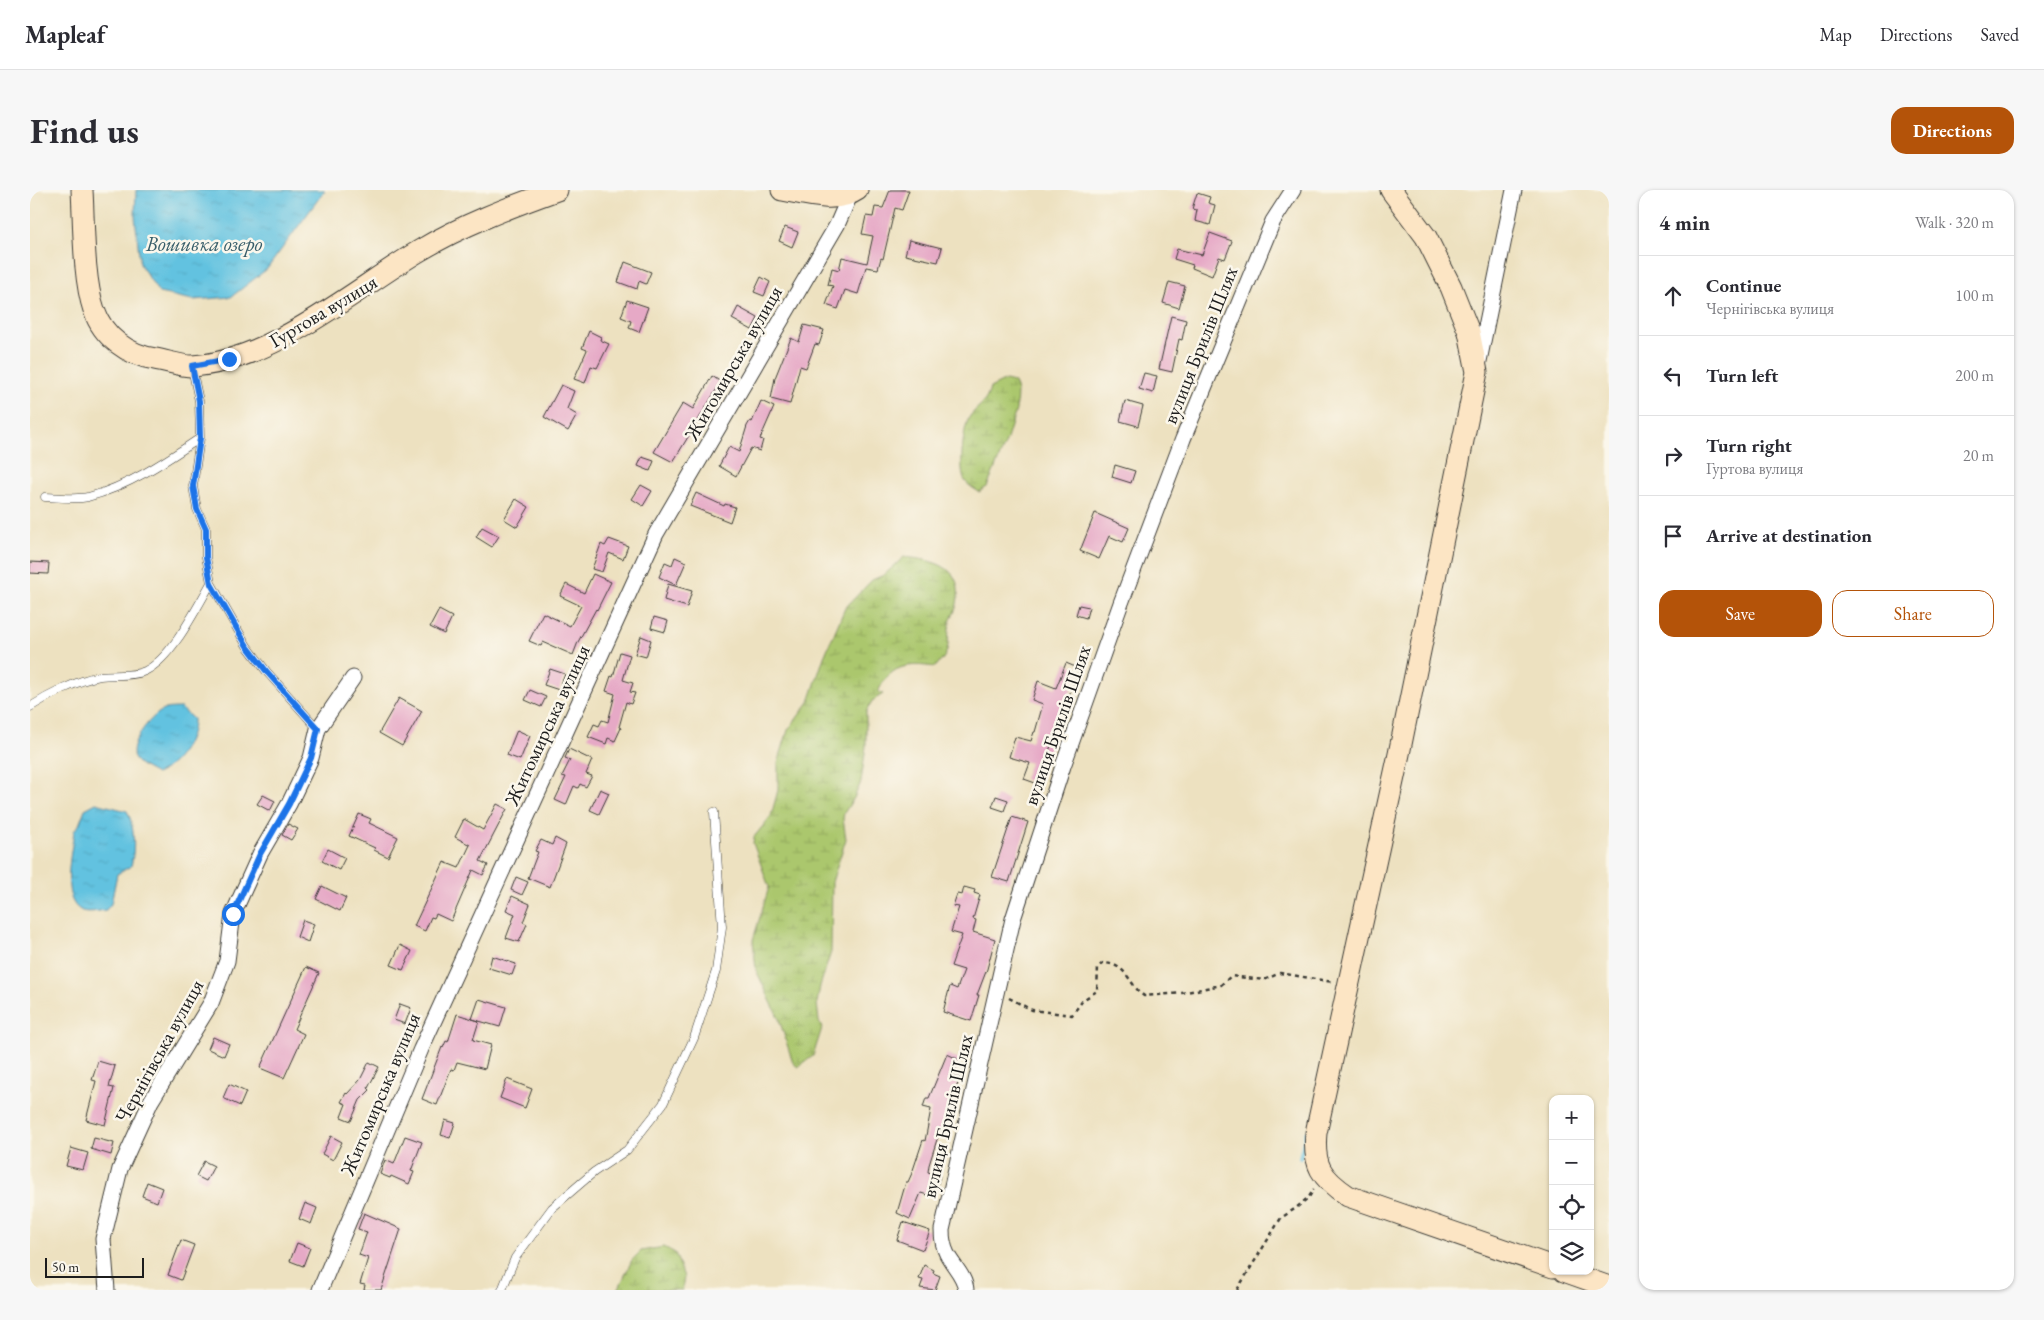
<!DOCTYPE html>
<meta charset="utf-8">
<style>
body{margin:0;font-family:"EB Garamond",serif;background:#f7f7f7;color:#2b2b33}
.controls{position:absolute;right:15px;bottom:15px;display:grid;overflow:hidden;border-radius:10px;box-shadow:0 1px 4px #0004}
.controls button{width:45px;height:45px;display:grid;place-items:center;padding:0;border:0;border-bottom:1px solid #e1e1e2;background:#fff;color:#2b2b33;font:25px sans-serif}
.scale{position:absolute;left:15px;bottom:12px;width:99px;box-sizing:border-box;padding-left:5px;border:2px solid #1c1c1c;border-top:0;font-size:14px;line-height:18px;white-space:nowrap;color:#1c1c1c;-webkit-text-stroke:4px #fbf7ec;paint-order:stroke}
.stop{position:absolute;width:15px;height:15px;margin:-11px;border:4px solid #1a73e8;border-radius:50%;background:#fff}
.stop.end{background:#1a73e8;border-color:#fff;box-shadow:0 1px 5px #0008}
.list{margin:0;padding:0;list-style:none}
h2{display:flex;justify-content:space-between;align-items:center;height:65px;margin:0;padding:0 20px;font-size:21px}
h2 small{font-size:16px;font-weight:400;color:#7c7c81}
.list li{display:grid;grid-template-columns:32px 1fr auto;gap:15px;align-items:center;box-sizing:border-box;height:80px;padding:0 20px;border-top:1px solid #e1e1e2}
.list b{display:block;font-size:19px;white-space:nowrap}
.list p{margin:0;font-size:16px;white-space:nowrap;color:#7c7c81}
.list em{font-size:16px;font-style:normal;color:#7c7c81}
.actions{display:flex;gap:10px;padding:15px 20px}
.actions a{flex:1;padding:11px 0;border:1px solid #b45309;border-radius:15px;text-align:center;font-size:18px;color:#b45309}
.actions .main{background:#b45309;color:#fff}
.icon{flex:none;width:28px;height:28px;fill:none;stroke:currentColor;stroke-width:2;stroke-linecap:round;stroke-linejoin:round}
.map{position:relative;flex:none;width:1579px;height:1100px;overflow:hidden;border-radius:15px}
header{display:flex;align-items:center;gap:30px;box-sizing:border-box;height:70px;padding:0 25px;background:#fff;border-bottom:1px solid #e1e1e2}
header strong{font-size:24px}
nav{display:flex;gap:28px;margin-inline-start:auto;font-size:18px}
.intro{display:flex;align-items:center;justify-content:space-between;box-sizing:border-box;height:120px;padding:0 30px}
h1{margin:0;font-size:35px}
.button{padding:12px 22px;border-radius:15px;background:#b45309;color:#fff;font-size:18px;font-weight:700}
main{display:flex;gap:30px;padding:0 30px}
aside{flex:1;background:#fff;border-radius:15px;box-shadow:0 1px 4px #0004}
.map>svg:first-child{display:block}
.wetland{fill:url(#wetland-marsh);stroke:#647244}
.water{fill:url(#water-ripples);stroke:#3f6f7e}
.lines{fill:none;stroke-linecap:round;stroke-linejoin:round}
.stream{stroke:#62c2e0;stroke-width:4}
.building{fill:#e6a9c6}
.lane-casing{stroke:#3b3a35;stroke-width:9}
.street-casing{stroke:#3b3a35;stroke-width:17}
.secondary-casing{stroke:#3b3a35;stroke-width:23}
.path{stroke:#3b3a35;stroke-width:2.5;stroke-dasharray:4 4;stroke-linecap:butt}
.lane{stroke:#fff;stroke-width:8}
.street{stroke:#fff;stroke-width:15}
.secondary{stroke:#fce5c4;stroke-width:21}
.route{stroke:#1a73e8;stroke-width:6}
.labels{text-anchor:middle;stroke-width:5;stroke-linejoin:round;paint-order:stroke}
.street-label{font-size:20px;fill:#1c1c1c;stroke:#fbf7ec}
.water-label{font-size:21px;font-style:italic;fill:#385e6a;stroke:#fbf7ec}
</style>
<header>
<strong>Mapleaf</strong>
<nav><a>Map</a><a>Directions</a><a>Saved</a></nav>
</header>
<div class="intro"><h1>Find us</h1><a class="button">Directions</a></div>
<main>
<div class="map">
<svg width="1579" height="1100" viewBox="0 0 1579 1100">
<defs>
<pattern id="wetland-marsh" width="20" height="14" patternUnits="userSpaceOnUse" patternTransform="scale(1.25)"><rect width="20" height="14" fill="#abc76d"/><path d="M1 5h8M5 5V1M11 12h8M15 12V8" fill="none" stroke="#93aa5e"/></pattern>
<pattern id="water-ripples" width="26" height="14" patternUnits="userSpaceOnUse" patternTransform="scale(1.25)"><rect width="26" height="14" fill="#62c2e0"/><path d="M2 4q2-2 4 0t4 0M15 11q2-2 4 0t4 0" fill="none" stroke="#54a6c0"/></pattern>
</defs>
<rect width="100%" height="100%" fill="#fbf7ec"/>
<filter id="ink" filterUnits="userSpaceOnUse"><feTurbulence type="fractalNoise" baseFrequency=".02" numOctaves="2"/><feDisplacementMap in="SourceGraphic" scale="10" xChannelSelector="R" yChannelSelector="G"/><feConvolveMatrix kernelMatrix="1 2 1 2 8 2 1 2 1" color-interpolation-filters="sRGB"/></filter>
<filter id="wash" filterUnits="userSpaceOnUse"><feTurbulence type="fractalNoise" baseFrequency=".0096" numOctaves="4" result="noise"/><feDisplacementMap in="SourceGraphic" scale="20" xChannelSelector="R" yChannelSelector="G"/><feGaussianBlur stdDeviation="1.12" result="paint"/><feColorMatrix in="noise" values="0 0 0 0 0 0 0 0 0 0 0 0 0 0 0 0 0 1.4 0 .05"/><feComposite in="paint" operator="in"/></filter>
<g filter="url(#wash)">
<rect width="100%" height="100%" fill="#ede1c0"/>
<path class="wetland" d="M976 190 984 192 987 201 986 220 976 252 957 297 949 302C943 298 937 295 934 289 929 278 933 236 940 226 949 215 957 213 960 198Z
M874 367C903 370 935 376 927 414 926 420 922 426 920 432 916 452 923 462 905 477 877 473 860 475 848 502L853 504 842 511 836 522V556L831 592 824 608 814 623 813 629 816 649 802 692 801 762 790 796 787 813 789 832 792 838 783 866 768 877 763 873 749 829 726 780 723 750 739 697 723 653 724 647 741 626 748 600V573L758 540 779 512 794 467 815 418 842 390 854 385Z
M634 1057 645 1063 654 1087 652 1100H588L602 1070 611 1061Z"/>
<path class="water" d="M106 0H295L237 79 201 107 163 110 129 103 110 74 105 26Z
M151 518 163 529C164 550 146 576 126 584 120 580 107 575 104 568 98 554 122 523 136 519 140 518 147 518 151 518Z
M66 613 97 621C105 635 105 661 101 676L87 684 81 714 76 720C69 721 59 723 52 721 29 710 42 661 44 641L49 635 55 619Z"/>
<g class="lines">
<path class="stream" d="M1270 968 1276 943"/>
</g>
<g id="blocks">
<path class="building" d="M860 0H879L872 20 865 18 853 69 851 68 848 79 836 77 828 104 815 100 808 119 796 115 803 96 798 95 802 78 809 80 812 67 837 73 843 46 832 44 836 26 843 27 845 17 853 18Z
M1167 3 1180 7 1178 13 1185 15 1180 35 1165 31 1167 20 1162 19Z
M755 37 768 42 762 57 749 51Z
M1180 43 1202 51 1195 69 1189 67 1182 86 1162 78 1163 75 1144 69 1147 59 1172 65Z
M879 50 912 58 908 72 875 65Z
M595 72 621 82 616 94 609 91 607 99 588 92Z
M731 87 740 92 734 106 724 102Z
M1139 92 1155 96 1149 118 1133 113Z
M597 110 618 117 609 142 599 138 601 131 591 127Z
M708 117 728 128 722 140 702 129Z
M1141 126 1156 130 1152 150 1149 149 1142 182 1129 179Z
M774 135 794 140 789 155 785 154 776 178 770 176 760 214 741 209 745 188 761 148 769 152Z
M559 141 571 147 570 150 579 154 567 178 561 176 555 193 544 189 557 160 552 158Z
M1114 183 1127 186 1123 203 1109 199Z
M682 186 691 192 643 272 624 262 653 213 663 219Z
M531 195 544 201 537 219 547 225 538 241 514 227Z
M731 211 744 217 730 249 733 250 730 261 721 258 706 286 689 276 699 257 709 262 717 236 720 231 722 232Z
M1095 211 1113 216 1108 236 1090 231Z
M612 267 624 271 620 281 608 276Z
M1085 275 1105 281 1101 293 1082 287Z
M611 295 622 301 613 316 602 309Z
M666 303 694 316 695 314 705 317 700 332 660 316Z
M486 309 499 317 487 337 474 329Z
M1065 323 1099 338 1093 352 1079 346 1069 369 1050 361Z
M452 337 469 346 462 357 446 347Z
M579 349 598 356 593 369 579 363 572 382 562 379 571 354 575 356Z
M645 367 656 372 646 395 629 387 635 372 642 375Z
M0 372 19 373 18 384 0 383Z
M563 384 581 392 567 420 566 419 548 452 543 465 513 452 511 456 499 451 513 423 540 436 551 416 530 406 536 394 554 403Z
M638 394 662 401 657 417 634 410Z
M1049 415 1059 417 1056 428 1046 425Z
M409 420 422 427 414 444 400 437Z
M624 427 638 431 635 442 621 438Z
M611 446 621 450 616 467 605 464Z
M590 462 600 465 593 490 603 493 600 502 605 503 601 514 596 512 589 537 591 538 585 551 578 548 576 554 558 547 564 534 569 536 572 530 578 532 585 504 576 501 581 486 583 487Z
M1036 473 1050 479 1033 520 1008 594 994 589 1000 573 979 567 985 547 1001 551 1004 542H1005L1013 514 1002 510 1008 491 1026 498Z
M520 479 535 484 529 500 514 495Z
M500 500 516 507 511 517 495 510Z
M369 508 392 521 372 556 349 543Z
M487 540 500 546 490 570 477 565Z
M539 559 562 570 556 584 562 586 556 597 550 594 548 598 544 596 536 615 525 610 536 587 532 586 540 570 535 568Z
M570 599 579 603 569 624 560 620Z
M233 605 245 611 240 621 227 614Z
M966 606 978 610 974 621 962 617Z
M467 614 477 619 450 671 458 675 453 685 443 680 421 731 406 724 404 728 401 727 395 741 384 736 414 672 429 678 440 655 425 647 434 629 453 640Z
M329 624 341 629 339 633 368 647 358 667 344 660 345 658 319 646Z
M982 627 998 632 979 692 962 687Z
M258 634 268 639 261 650 252 645Z
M525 648 536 654 520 697 498 688 508 662 505 661 511 650 522 655Z
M298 659 315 668 309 680 292 671Z
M486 687 498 692 492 705 481 700Z
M292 696 316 708 310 721 286 709Z
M934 697 945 700 944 703 950 705 943 729 946 730 943 742 965 749 957 779 947 805H949L941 831 913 822 920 796 927 799 934 780 921 776 932 745 921 742 929 717 923 716 927 704 932 705Z
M482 706 500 714 493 732 497 734 489 752 476 748 485 724 476 720Z
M273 730 284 734 278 752 267 747Z
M370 755 382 761 373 780 361 775Z
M462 766 486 774 482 785 459 778Z
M276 777 289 783 264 839 274 844 254 888 230 878Z
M449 809 476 817 470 837 442 829Z
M370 814 381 818 375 834 364 830Z
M427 824 449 831 443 850 461 855 455 879 427 872 424 880 421 879 407 915 392 909 412 857 413 858 416 851 418 852Z
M183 847 199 854 194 866 178 859Z
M917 864 930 870 924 885 930 887 918 923 920 924 915 944 909 943 899 975 898 982 910 986 904 1007 891 1003 880 1029 867 1023 876 992H878L882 983 893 950 895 951 901 919 893 917 896 908H899Z
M68 871 85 876 79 897 84 898 75 935 56 930 66 891 62 890Z
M339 872 349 877 338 898 340 900 330 910 321 931 311 927 316 914 311 912 316 903 317 904 330 890Z
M477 889 502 899 495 918 470 908Z
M199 894 216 902 210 916 193 908Z
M415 930 425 933 420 948 411 945Z
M301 946 312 952 303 970 292 964Z
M375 946 392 952 381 981 384 982 379 994 361 986 360 988 350 984 355 970 364 974Z
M64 948 84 953 81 965 61 959Z
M41 958 58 963 53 980 36 976Z
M174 971 184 976 176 991 166 986Z
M117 992 132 998 127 1012 112 1006Z
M275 1013 287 1018 281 1034 269 1029Z
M334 1023 371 1039 351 1100H334L335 1095 330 1094 338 1068 329 1065 337 1042 328 1039Z
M873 1032 900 1041 893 1060 867 1050Z
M151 1050 164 1055 151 1090 138 1085Z
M267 1053 280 1058 273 1076 260 1071Z
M894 1075 904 1080 903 1083 910 1086 905 1100 890 1098 893 1090 889 1089Z"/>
</g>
</g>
<g filter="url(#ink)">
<use href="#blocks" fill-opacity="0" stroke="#3b3a35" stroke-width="1"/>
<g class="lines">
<g class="lane-casing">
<path id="lane" d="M162 178 169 211 170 248 163 296 167 319 176 339V367L181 393 217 456 237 482 288 539
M15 307C28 307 45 310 58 307 97 297 136 271 170 248
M0 517C19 505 48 490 70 486 83 484 103 487 115 481 142 468 166 419 181 393
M472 1100 485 1068 522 1018 564 982 597 960 633 914 664 848 686 781 692 737 684 622"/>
</g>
<g class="street-casing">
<path id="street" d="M1448 176 1484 0
M77 1100 73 1049 90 979 121 911 181 813 197 771 203 724 230 664 259 614 281 568 288 539 323 488
M290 1100 391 859 626 344 807 35 820 5
M936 1100C935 1086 923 1076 917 1064 913 1056 912 1049 912 1040L983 729 1033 576 1091 413 1153 249 1243 31 1263 0"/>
</g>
<g class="secondary-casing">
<path id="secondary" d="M52 0C54 34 53 88 64 120 73 147 98 165 125 169 137 171 151 176 162 176 243 171 322 101 389 61 432 35 480 17 527 0
M752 0C774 4 807 14 827 0
M1361 0 1396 47 1421 97 1439 142 1447 182 1369 564 1286 943C1283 975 1291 988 1318 1006L1523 1077
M1534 1081 1579 1097"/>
</g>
<path class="path" d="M979 808 1002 820 1042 825 1053 810 1067 801 1068 777 1073 773C1098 774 1098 794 1114 806L1152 803 1191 795 1201 786 1234 790 1250 783 1303 792
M1207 1100 1251 1028 1266 1018 1279 1007 1284 999"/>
<use href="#lane" class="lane"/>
<use href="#street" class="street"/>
<use href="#secondary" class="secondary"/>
</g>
</g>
<g class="lines" filter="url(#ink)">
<path class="route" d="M199 169 162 176 169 211 170 248 163 296 167 319 176 339V367L181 394 217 456 237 482 288 539 281 568 259 614 230 664 203 724"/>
</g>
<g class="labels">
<g class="street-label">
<text transform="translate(293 121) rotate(-31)" y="7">Гуртова вулиця</text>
<text transform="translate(1170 155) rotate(-68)" y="7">вулиця Брилів Шлях</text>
<text transform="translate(703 173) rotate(-60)" y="7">Житомирська вулиця</text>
<text transform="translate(517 535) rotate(-65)" y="7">Житомирська вулиця</text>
<text transform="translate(1027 535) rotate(-71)" y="7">вулиця Брилів Шлях</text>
<text transform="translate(129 861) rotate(-61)" y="7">Чернігівська вулиця</text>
<text transform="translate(350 904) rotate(-67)" y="7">Житомирська вулиця</text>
<text transform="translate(917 926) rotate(-77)" y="7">вулиця Брилів Шлях</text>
</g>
<g class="water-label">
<text x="174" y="61">Вошивка озеро</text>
</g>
</g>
</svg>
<div class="controls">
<button>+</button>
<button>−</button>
<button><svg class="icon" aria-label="locate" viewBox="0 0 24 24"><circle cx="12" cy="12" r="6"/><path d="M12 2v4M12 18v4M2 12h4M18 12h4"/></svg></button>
<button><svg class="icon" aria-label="layers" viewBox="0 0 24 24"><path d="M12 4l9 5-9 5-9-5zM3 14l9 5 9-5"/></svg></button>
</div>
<div class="scale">50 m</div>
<div class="stop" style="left:203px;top:724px"></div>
<div class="stop end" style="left:199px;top:169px"></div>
</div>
<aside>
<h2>4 min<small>Walk · 320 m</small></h2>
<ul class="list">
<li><svg class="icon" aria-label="ahead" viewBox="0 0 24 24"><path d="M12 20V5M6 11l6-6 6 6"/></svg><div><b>Continue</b><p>Чернігівська вулиця</p></div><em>100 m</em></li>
<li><svg class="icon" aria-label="left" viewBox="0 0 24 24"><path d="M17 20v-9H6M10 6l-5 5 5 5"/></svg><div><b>Turn left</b></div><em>200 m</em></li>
<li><svg class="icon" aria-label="right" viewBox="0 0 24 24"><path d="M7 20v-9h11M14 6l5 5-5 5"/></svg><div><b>Turn right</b><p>Гуртова вулиця</p></div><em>20 m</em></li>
<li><svg class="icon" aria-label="arrive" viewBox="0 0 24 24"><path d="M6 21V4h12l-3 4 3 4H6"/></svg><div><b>Arrive at destination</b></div></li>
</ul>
<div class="actions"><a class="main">Save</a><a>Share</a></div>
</aside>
</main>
